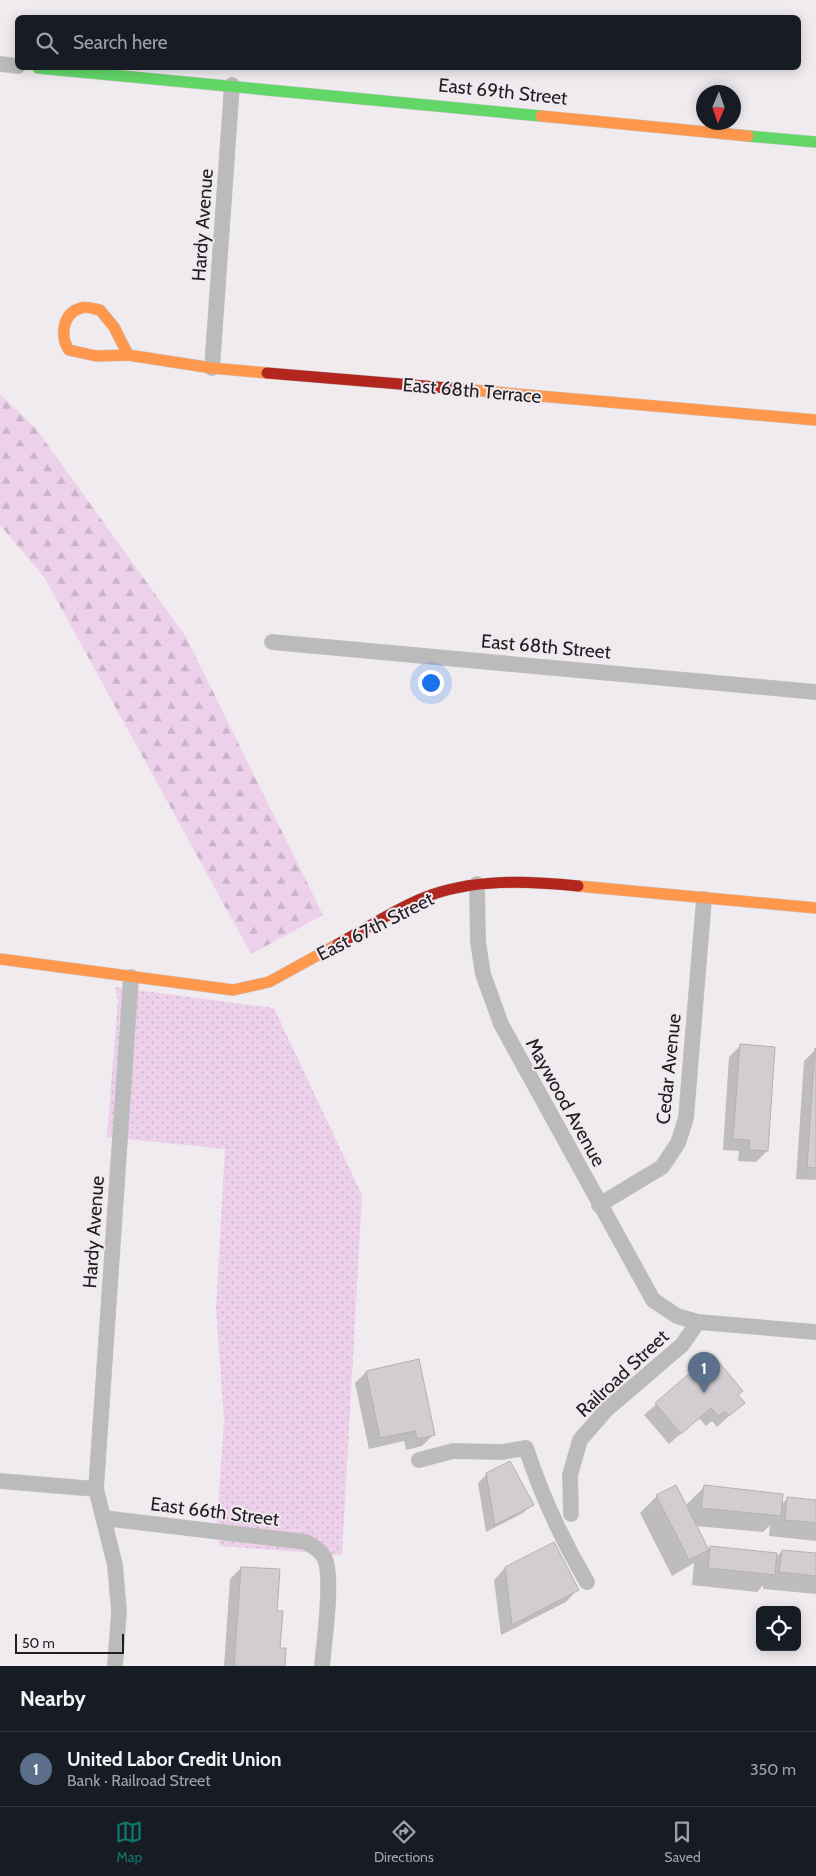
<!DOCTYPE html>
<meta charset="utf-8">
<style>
body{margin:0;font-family:Cabin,sans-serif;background:#242831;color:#f1f3f6}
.controls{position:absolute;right:15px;bottom:15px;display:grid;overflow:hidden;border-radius:8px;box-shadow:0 2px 12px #0003}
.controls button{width:45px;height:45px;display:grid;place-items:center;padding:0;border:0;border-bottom:1px solid #363941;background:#171b24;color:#f1f3f6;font:25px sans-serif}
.compass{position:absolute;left:696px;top:85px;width:45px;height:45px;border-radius:50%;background:#171b24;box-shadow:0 2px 12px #0003;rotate:182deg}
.scale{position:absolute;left:15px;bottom:12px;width:109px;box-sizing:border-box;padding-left:5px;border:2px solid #211e20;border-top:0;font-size:14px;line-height:18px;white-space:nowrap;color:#211e20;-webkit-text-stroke:4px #f1e9f0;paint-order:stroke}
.you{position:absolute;left:430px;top:682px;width:18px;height:18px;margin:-12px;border:4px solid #fff;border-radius:50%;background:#1a73e8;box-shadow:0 0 0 8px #1a73e833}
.badge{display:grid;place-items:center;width:32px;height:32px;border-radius:50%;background:#0f766e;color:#fff;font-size:16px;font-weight:700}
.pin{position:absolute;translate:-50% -41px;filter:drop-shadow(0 1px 2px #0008)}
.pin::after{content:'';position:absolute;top:26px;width:18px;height:15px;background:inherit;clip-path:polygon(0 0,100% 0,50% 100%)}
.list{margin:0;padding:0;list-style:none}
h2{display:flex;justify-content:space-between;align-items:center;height:65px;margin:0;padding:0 20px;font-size:21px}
h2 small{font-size:16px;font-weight:400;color:#9ea1a6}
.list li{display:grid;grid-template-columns:32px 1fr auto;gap:15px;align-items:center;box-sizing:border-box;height:75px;padding:0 20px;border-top:1px solid #363941}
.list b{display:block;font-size:19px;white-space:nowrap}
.list p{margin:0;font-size:16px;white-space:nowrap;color:#9ea1a6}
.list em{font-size:16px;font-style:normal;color:#9ea1a6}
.icon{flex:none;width:28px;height:28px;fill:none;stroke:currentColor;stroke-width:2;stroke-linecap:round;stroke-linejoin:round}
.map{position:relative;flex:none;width:816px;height:1666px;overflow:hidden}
.search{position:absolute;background:#171b24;box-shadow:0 2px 12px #0003;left:15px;right:15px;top:15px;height:55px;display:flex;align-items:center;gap:12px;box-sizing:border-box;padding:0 18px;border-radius:8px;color:#9ea1a6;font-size:19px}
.sheet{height:140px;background:#171b24}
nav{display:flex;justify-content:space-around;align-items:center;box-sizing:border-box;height:70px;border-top:1px solid #363941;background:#171b24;font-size:14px;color:#9ea1a6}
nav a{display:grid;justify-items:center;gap:2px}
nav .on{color:#0f766e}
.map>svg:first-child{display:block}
.grass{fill:url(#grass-dots)}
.forest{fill:url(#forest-firs)}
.shadow{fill:#0003}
.building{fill:#d1cdd0;stroke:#b4b1b4}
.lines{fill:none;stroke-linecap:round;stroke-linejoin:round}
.street-casing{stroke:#c9c7c9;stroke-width:16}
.fast-casing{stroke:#c9c7c9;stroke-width:12}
.slow-casing{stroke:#c9c7c9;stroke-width:12}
.jam-casing{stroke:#c9c7c9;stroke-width:12}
.street{stroke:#bcbbbc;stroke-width:15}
.fast{stroke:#63d668;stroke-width:11}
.slow{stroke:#ff974d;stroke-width:11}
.jam{stroke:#b3261e;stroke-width:11}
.labels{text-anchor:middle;stroke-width:4;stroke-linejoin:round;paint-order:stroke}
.street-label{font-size:19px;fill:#211e20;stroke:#f1e9f0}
</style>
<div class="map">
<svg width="816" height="1666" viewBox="0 0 816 1666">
<defs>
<pattern id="grass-dots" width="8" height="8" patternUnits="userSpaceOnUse" patternTransform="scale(1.25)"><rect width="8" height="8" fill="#edd1eb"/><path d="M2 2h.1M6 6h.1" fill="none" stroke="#cbb3c9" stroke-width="1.8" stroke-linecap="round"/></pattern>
<pattern id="forest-firs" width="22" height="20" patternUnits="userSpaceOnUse" patternTransform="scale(1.25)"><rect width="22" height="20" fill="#edd1eb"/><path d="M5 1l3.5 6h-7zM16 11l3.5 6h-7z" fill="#cbb3c9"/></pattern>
</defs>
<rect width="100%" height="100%" fill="#efebef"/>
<path class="grass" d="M114 987 274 1008 362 1195 342 1555 220 1546 217 1520 224 1420 216 1309 225 1149 107 1137 118 999Z"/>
<path class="forest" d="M0 394 37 430 186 637 323 915 251 954 44 577 0 525Z"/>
<path class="shadow" d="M740 1046 767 1151 756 1162 738 1161 739 1151 723 1150 729 1057Z
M815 1050 816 1180 796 1179 804 1061Z
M712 1356 743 1403 717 1427 712 1421 706 1426 699 1418 669 1444 644 1415Z
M366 1372 433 1435 422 1446 406 1450 404 1441 369 1449 355 1383Z
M487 1474 532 1504 523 1513 486 1532 478 1483Z
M704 1487 780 1506 788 1498 816 1501V1541L769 1536 770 1525 763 1532 695 1526 708 1550 711 1547 776 1557 782 1551 816 1554V1594L763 1589V1585L757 1592 692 1585 694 1563 672 1576 640 1513 657 1496 687 1509V1504Z
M241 1568 276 1612 279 1649 284 1666H224L230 1579Z
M505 1568 577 1590 566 1602 501 1635 494 1580Z"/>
<path class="building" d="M740 1044 775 1047 768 1151 749 1150 750 1140 733 1139Z
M815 1048 816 1049V1168L807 1167Z
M712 1354 743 1391 738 1395 745 1403 729 1416 725 1411 718 1416 711 1408 681 1434 655 1403Z
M419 1359 435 1435 417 1439 415 1431 380 1438 366 1371Z
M510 1461 534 1505 495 1525 486 1473Z
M676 1485 709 1550 689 1560 656 1495Z
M704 1485 783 1494 781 1516 701 1508Z
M787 1497 816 1500V1523L785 1520Z
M554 1542 579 1590 512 1625 505 1567Z
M710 1546 777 1553 775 1575 708 1568Z
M782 1550 816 1553V1576L779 1572Z
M241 1567 280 1569 277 1611H283L280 1648H286L285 1666H234Z"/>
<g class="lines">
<g class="street-casing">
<path id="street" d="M0 64 18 66
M212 368 232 85
M272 642 816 692
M477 884 478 942 483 974 501 1024 653 1300 677 1316 698 1322 816 1332
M599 1205 662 1167 678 1143 686 1118 704 899
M419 1460 453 1451 502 1452 526 1448C542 1497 561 1538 587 1582
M0 1481 96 1489
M571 1514 570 1475 580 1440 606 1410 682 1345 698 1322
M103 1518 306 1542C313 1546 320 1550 324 1557 334 1574 324 1643 322 1666
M115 1666 119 1611 115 1565 96 1489 131 977"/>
</g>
<g class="fast-casing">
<path id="fast" d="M38 68 541 116
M748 136 816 142"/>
</g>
<g class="slow-casing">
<path id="slow" d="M541 116 748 136
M128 355 114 327 100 310C94 309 86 306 81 308 62 313 60 337 69 350L96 356 128 355 212 368 267 373
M460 389 816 420
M578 886 816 908
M0 959 233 990 269 982 338 944"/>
</g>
<g class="jam-casing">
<path id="jam" d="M267 373 460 389
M338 944C366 929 393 910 423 898 472 878 527 881 578 886"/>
</g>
<use href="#street" class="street"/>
<use href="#fast" class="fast"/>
<use href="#slow" class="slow"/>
<use href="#jam" class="jam"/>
</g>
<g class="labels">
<g class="street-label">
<text transform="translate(503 91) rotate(6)" y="7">East 69th Street</text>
<text transform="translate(202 225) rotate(-86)" y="7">Hardy Avenue</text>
<text transform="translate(472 390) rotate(5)" y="7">East 68th Terrace</text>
<text transform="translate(546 646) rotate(5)" y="7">East 68th Street</text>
<text transform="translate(375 926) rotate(-27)" y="7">East 67th Street</text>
<text transform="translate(668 1069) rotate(-84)" y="7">Cedar Avenue</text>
<text transform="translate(566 1102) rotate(61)" y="7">Maywood Avenue</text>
<text transform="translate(93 1232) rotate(-86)" y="7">Hardy Avenue</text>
<text transform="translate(622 1373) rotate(-43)" y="7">Railroad Street</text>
<text transform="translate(215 1511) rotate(7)" y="7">East 66th Street</text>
</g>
</g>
</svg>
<div class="controls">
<button><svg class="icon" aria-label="locate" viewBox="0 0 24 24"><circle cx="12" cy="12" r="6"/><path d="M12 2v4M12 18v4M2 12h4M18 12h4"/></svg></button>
</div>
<svg class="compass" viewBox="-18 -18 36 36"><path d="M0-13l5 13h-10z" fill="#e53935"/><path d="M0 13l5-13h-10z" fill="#9ea1a6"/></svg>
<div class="scale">50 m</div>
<div class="you"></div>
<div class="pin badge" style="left:704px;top:1393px;background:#5c6f8a">1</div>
<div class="search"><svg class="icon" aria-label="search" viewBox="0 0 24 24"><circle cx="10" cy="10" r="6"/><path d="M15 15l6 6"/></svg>Search here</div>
</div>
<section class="sheet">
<h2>Nearby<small></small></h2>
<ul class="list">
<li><span class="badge" style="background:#5c6f8a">1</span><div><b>United Labor Credit Union</b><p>Bank · Railroad Street</p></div><em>350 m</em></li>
</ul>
</section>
<nav>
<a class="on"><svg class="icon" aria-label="map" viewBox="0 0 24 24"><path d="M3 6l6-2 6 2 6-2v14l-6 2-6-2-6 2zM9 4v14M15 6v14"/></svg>Map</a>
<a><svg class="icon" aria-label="directions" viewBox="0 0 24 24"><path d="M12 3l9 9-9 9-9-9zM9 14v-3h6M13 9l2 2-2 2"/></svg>Directions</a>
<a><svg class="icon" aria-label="saved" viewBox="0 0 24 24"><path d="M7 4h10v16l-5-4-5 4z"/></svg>Saved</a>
</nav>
